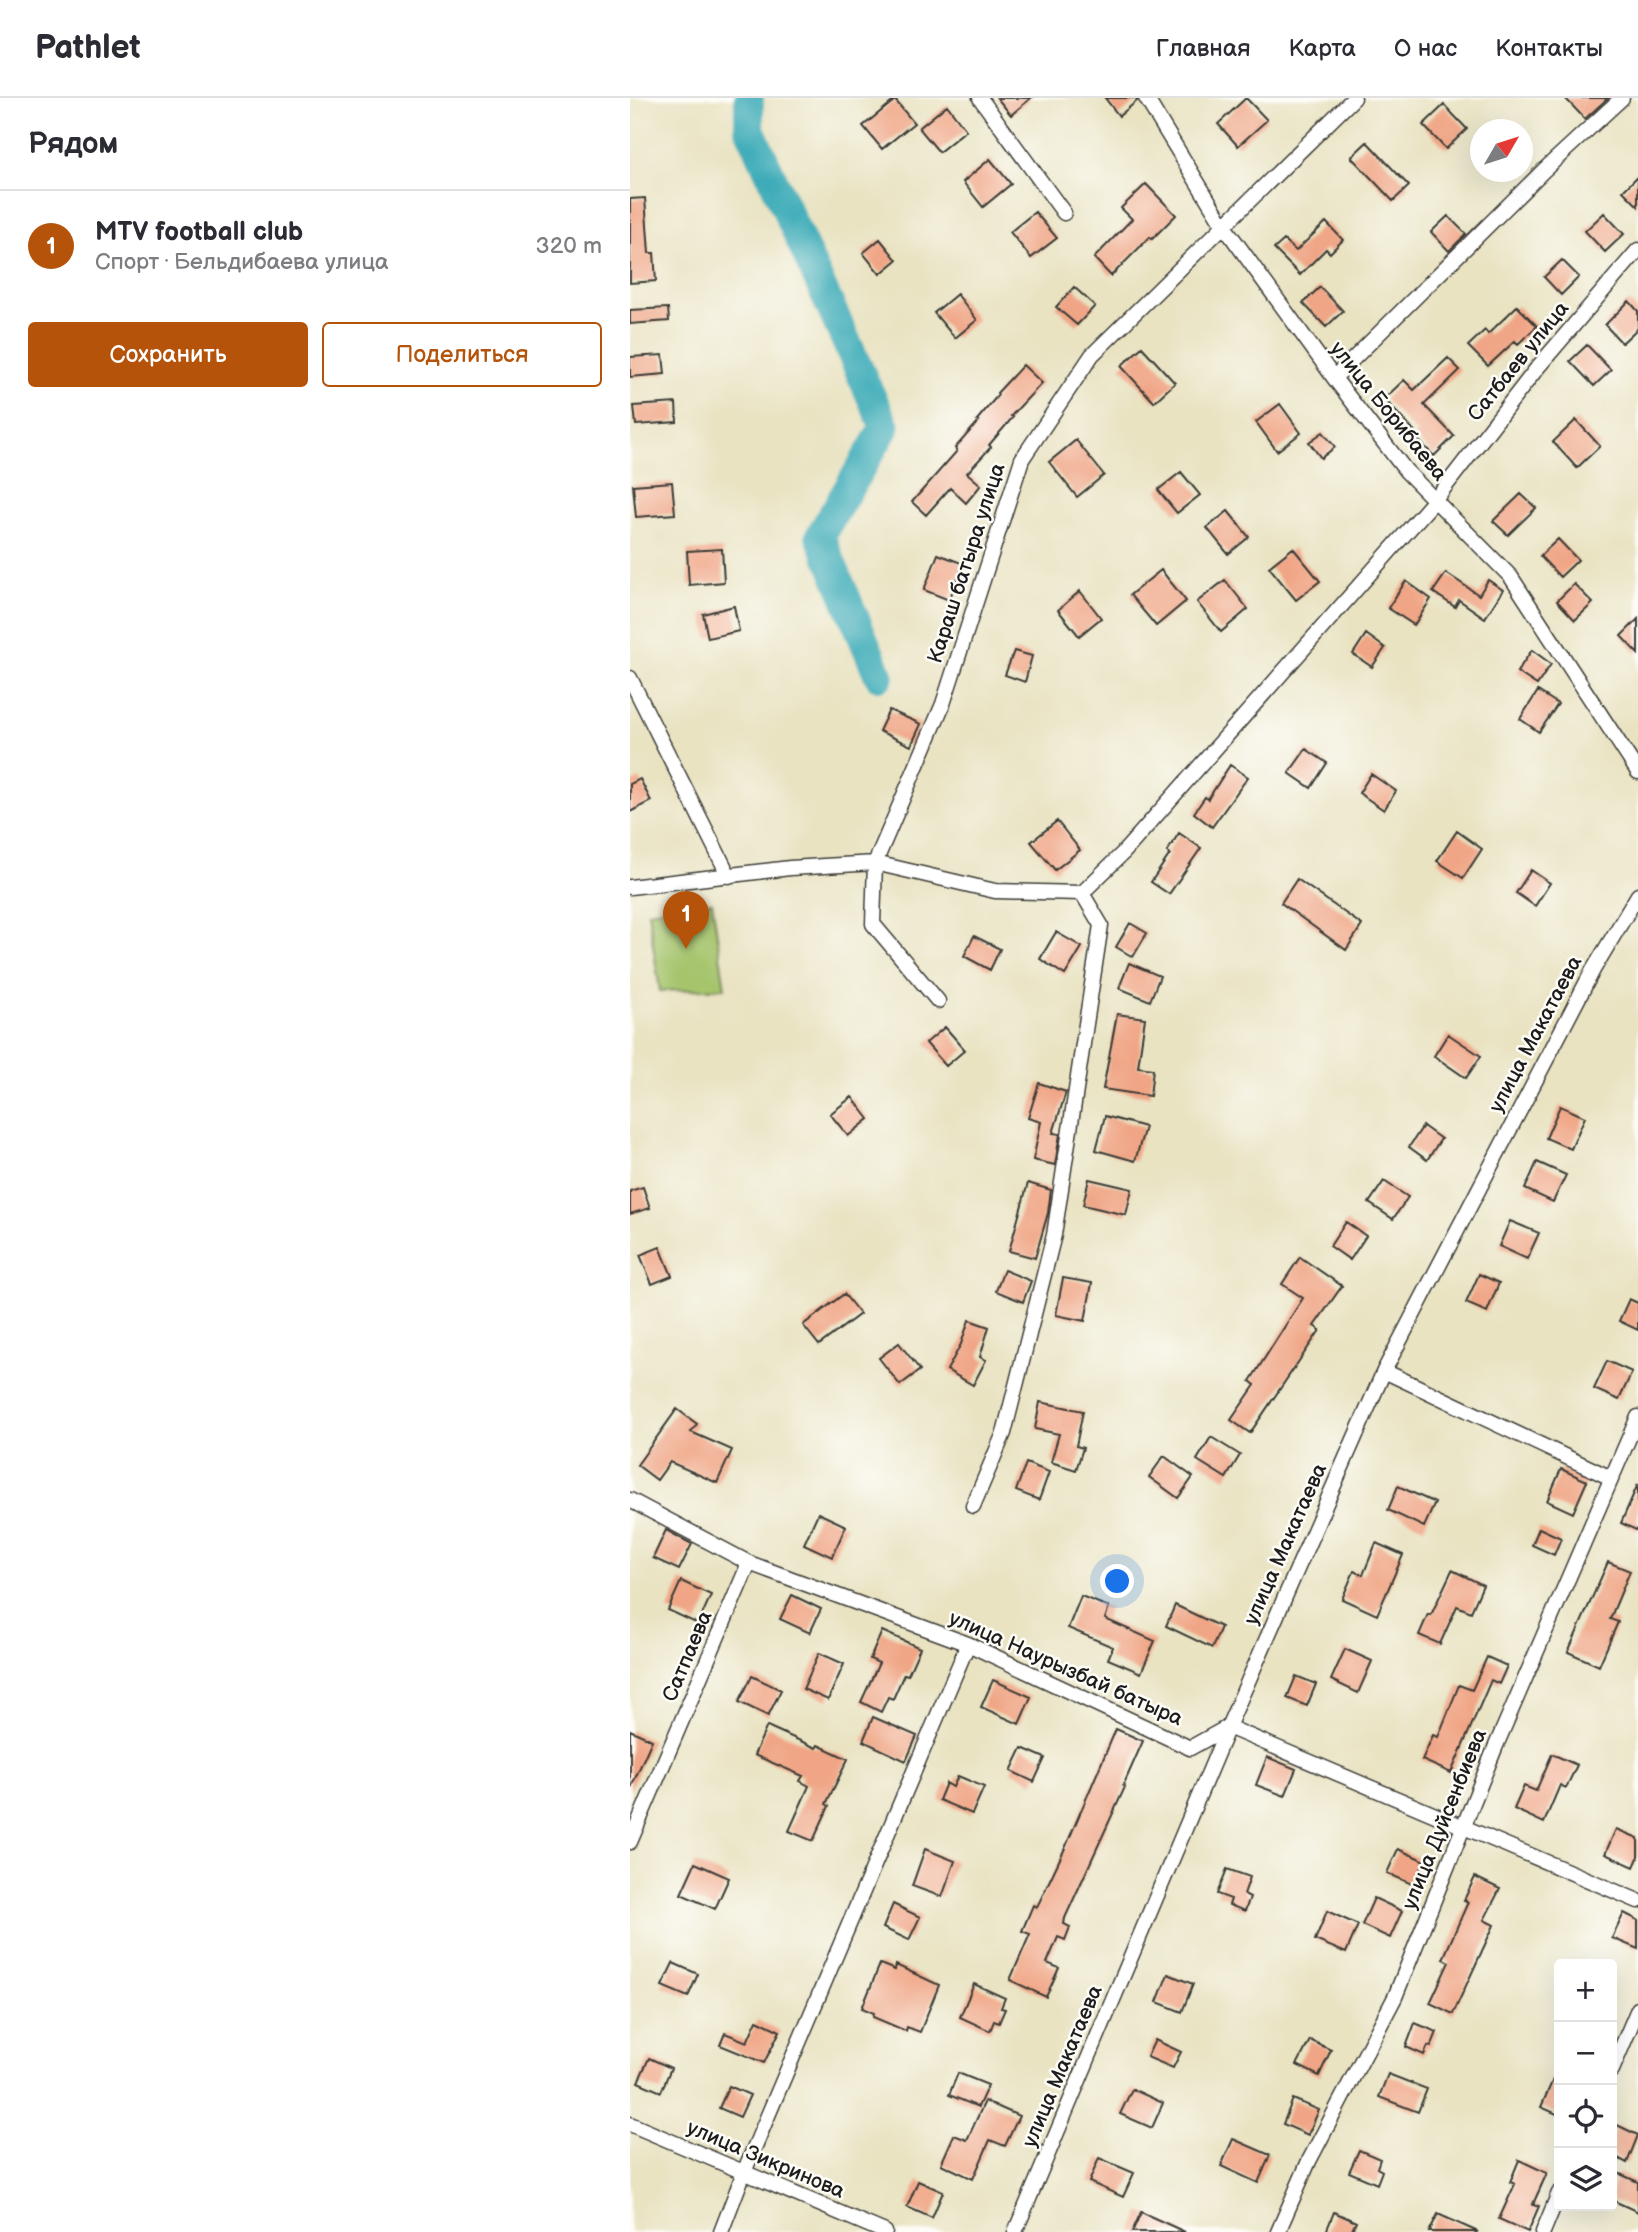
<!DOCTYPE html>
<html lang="ru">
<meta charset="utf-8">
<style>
body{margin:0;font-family:"Balsamiq Sans",sans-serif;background:#f7f7f7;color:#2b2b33}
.controls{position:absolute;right:21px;bottom:21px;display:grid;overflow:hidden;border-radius:7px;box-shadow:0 7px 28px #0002}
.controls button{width:63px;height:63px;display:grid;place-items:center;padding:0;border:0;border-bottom:2px solid #e1e1e2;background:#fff;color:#2b2b33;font:35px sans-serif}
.compass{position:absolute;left:840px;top:21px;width:63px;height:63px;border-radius:50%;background:#fff;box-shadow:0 7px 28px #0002;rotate:51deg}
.you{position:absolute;left:488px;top:1484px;width:24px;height:24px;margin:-18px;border:5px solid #fff;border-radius:50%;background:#1a73e8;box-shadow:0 0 0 10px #1a73e833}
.badge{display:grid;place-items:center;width:46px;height:46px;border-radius:50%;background:#b45309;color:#fff;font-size:23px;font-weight:700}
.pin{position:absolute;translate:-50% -58px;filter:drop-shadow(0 2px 4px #0008)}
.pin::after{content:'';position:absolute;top:37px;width:24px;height:21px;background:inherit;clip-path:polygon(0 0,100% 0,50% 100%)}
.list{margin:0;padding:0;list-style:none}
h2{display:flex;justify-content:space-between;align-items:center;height:91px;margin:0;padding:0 28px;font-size:30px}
h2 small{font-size:23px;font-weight:400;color:#7c7c81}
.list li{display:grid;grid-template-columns:46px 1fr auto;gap:21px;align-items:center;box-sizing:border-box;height:112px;padding:0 28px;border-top:2px solid #e1e1e2}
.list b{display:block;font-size:26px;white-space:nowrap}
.list p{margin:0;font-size:23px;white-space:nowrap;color:#7c7c81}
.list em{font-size:23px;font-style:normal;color:#7c7c81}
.actions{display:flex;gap:14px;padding:21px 28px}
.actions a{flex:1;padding:16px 0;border:2px solid #b45309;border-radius:7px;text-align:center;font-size:24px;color:#b45309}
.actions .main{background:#b45309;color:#fff}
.icon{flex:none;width:38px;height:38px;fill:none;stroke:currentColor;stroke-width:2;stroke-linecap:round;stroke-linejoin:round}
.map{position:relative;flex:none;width:1008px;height:2134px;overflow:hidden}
header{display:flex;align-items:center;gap:42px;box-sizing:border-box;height:98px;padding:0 35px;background:#fff;border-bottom:2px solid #e1e1e2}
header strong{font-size:33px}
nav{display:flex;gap:38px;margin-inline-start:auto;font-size:24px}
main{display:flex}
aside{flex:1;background:#fff}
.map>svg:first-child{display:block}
.green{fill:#a5c46c;stroke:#607044;stroke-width:2}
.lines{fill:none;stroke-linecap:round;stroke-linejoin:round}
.river{stroke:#3cacb8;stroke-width:30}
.building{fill:#f0a686}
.street-casing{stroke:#3b3a35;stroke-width:17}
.street{stroke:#fff;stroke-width:14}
.labels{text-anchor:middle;stroke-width:5;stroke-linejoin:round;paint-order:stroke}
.street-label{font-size:21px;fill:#1c1c1c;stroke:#fdfcf7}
</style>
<header>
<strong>Pathlet</strong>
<nav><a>Главная</a><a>Карта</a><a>О нас</a><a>Контакты</a></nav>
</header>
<main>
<aside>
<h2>Рядом<small></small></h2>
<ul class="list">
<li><span class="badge">1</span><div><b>MTV football club</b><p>Спорт · Бельдибаева улица</p></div><em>320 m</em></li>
</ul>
<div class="actions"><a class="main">Сохранить</a><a>Поделиться</a></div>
</aside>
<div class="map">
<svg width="1008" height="2134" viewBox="0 0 1008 2134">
<rect width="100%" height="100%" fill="#fdfcf7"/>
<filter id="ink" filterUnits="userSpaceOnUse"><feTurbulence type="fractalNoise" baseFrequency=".0143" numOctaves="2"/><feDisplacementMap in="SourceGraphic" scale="14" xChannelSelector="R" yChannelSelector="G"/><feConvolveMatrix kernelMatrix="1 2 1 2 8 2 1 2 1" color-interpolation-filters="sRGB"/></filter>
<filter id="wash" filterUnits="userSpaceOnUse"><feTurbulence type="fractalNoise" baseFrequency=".00686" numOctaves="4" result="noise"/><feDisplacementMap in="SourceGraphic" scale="28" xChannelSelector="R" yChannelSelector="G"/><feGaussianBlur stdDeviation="1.57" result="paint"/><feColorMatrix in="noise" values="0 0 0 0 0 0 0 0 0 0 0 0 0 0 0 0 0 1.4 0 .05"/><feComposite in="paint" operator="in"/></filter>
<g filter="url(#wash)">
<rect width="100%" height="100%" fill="#e9e3c2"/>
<path class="green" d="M82 804 95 890 30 893 18 813Z"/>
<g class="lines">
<path class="river" d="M119 0V29L255 329 190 438 249 578"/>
</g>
<g id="blocks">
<path class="building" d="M367 0H401L381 17Z
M475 0H506L507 3 489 18Z
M616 0 637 22 608 48 588 26Z
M935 0H978L955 21Z
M265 2 284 25 252 51 233 28Z
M317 7 336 32 309 54 289 30Z
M814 7 837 31 816 51 793 27Z
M737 44 779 88 763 103 721 59Z
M360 61 381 86 353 109 333 84Z
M1008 78V108L993 93Z
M516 86 546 117 522 141 520 139 481 178 464 160 502 121 491 110Z
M15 100 19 155H24L26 183 0 185V101Z
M405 114 427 140 401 160 380 134Z
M974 115 994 136 975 154 955 133Z
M818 118 836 136 819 153 801 134Z
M696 124 713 142 700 155 696 151 670 177 644 151 654 142 666 153Z
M250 141 267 162 250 176 233 155Z
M932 162 949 179 931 197 914 179Z
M444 189 465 208 447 227 426 209Z
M690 189 713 213 696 229 673 205Z
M327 196 347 222 325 240 304 215Z
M999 203 1008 213V230L992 245 975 227Z
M887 208 907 228 888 246 885 243 858 268 838 248 855 232 858 236Z
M38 210 39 223 0 226V212Z
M957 247 981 272 964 288 940 263Z
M512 249 545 285 524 304 491 268Z
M33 257 35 276 0 279V259Z
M818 260 830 272 794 307 824 338 804 358 784 338 787 336 754 301 774 282 784 292Z
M393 267 412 285 381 318 383 319 359 347 361 349 337 375 351 387 336 405 320 390 296 417 282 404 327 353 325 350 349 323 347 322 368 297 367 295Z
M46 305 47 324 6 327 4 308Z
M650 306 671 335 647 353 626 324Z
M946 322 970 348 947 370 923 344Z
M693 334 705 349 691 360 679 344Z
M446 342 474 377 447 399 419 364Z
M551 374 570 397 547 415 528 392Z
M42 384 45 416 6 419 3 387Z
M891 396 906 410 878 437 863 423Z
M598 413 619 439 598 456 577 430Z
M928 441 948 462 930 479 910 458Z
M663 450 690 483 666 502 639 469Z
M92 451 94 484 59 487 57 453Z
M308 456 334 466 319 502 294 492Z
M531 472 556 503 526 528 500 497Z
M816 475 849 497 858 482 873 492 855 520 829 502 825 509 803 494Z
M595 482 618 511 591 534 567 504Z
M776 483 801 501 784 527 758 510Z
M944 486 963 505 945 522 927 503Z
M450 493 471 520 449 538 428 512Z
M104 508 109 533 78 540 73 516Z
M1008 521V556L991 538Z
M736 536 755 550 742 569 723 556Z
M902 552 921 566 907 587 887 574Z
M384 553 402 558 395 584 375 577Z
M908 593 928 606 909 634 890 621Z
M259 612 291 626 281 648 249 633Z
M676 651 697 665 681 690 659 675Z
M600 667 618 679 582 729 564 715 575 699 578 701Z
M741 676 766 693 754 712 729 695Z
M10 681 21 703 0 714V686Z
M427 723 450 752 425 772 401 744Z
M827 733 852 751 833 780 807 763Z
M549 735 571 750 539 796 521 784 540 756 537 754Z
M901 772 920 785 905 808 886 795Z
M667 781 732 827 716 852 651 805Z
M500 825 517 835 503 859 486 849Z
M426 834 452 849 435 877 410 861Z
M344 838 370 851 360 872 334 858Z
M499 865 530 878 520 903 489 890Z
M487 916 515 920 508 969 523 971 520 998 473 991Z
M315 929 335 952 316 968 296 945Z
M818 936 851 958 836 980 804 958Z
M409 985 436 994 423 1035 430 1036 425 1067 403 1062 411 1024 398 1020Z
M222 999 239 1021 218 1038 200 1016Z
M930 1008 955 1019 941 1051 916 1040Z
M475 1018 515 1029 505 1063 466 1052Z
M793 1028 811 1041 797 1062 779 1049Z
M907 1064 936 1077 923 1104 895 1091Z
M459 1081 502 1091 496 1117 453 1107Z
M754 1083 778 1099 763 1121 739 1105Z
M398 1085 421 1092 418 1115 405 1160 379 1153Z
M13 1089 20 1110 0 1116V1093Z
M880 1123 909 1135 897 1161 869 1148Z
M716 1124 736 1138 720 1162 700 1148Z
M30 1149 42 1178 22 1186 10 1157Z
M670 1159 712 1188 684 1228 690 1232 620 1335 601 1322 625 1287 620 1283 673 1200 652 1186Z
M374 1172 401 1183 393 1204 366 1193Z
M849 1176 869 1185 857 1214 836 1205Z
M433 1180 462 1185 455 1223 426 1217Z
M214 1196 230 1216 189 1247 173 1227Z
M999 1201 1008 1205V1232L989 1223Z
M339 1222 359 1229 350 1259 356 1262 343 1287 317 1272 331 1246Z
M269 1245 290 1272 270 1287 249 1260Z
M977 1263 1002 1274 989 1302 964 1291Z
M410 1304 453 1313 446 1348 453 1350 446 1372 421 1364 429 1336 405 1331Z
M47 1311 67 1326 61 1334 102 1352 87 1385 40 1364 27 1382 7 1367Z
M581 1339 610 1357 596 1380 567 1362Z
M534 1358 563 1379 548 1400 519 1379Z
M396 1365 419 1374 409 1402 386 1393Z
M931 1371 957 1383 943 1415 917 1403Z
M1008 1386V1433L991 1425Z
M768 1388 805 1405 794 1429 758 1412Z
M188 1415 216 1428 202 1459 174 1446Z
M909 1430 931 1440 924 1457 902 1447Z
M36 1432 62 1446 49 1472 23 1460Z
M746 1445 773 1457 747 1517 712 1501 724 1473 733 1477Z
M978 1464 1000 1473 980 1521 988 1524 969 1568 938 1554Z
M822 1472 853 1487 841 1514 827 1508 810 1546 789 1537 798 1516 801 1517Z
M51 1483 81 1497 68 1526 38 1512Z
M162 1497 191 1511 180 1535 150 1521Z
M451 1498 479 1509 475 1521 525 1543 511 1575 478 1561 483 1549 438 1530Z
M545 1507 591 1529 582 1550 536 1528Z
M252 1533 290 1550 278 1577 274 1576 263 1601 258 1599 251 1614 231 1604 249 1565 240 1561Z
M715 1551 742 1563 728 1595 701 1582Z
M189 1555 214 1566 198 1602 173 1591Z
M857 1559 877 1568 869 1586 861 1582 821 1675 792 1662 803 1637 808 1639 829 1587 842 1592Z
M122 1578 151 1592 138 1618 109 1604Z
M666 1578 686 1586 677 1608 657 1600Z
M363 1582 401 1599 389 1626 351 1609Z
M243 1619 287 1638 276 1663 233 1643Z
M137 1628 186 1650 188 1647 218 1661 196 1706 199 1708 183 1743 159 1733 179 1688 170 1683 173 1678 124 1657Z
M486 1631 513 1643 493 1688 495 1689 435 1820 434 1826 440 1829 435 1842 428 1839 417 1865 429 1870 416 1899 380 1882 400 1836 392 1833 403 1807 407 1809 436 1748Z
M0 1632 22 1642 0 1692Z
M392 1650 415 1660 404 1684 381 1673Z
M922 1656 947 1667 936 1690 930 1687 914 1725 884 1711 894 1688 906 1693Z
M637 1659 666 1671 655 1698 626 1687Z
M328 1678 354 1689 342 1716 309 1702 316 1685 323 1689Z
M986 1731 1008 1740V1760L1004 1769 975 1756Z
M295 1751 325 1763 312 1799 282 1788Z
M768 1751 795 1763 784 1787 757 1775Z
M65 1765 99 1780 85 1811 51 1796Z
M597 1771 620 1779 614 1796 620 1799 615 1813 599 1807 601 1801 587 1796Z
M845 1779 870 1791 854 1822 864 1827 823 1916 800 1905 819 1864 813 1861 838 1804 834 1802Z
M744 1800 772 1813 760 1840 732 1827Z
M263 1806 290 1819 279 1842 253 1830Z
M697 1813 728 1827 716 1855 685 1842Z
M994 1815 1008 1822V1851L982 1840Z
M43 1865 68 1876 58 1899 32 1888Z
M250 1866 265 1872 266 1867 309 1887 290 1934 277 1929 276 1933 243 1919 244 1915 232 1910Z
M538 1876 563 1886 552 1914 527 1904Z
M344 1886 375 1900 371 1910 375 1911 369 1925 364 1923 360 1933 330 1919Z
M127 1922 150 1933 134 1965 90 1947 95 1935 117 1944Z
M785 1925 807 1934 801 1949 798 1948 794 1957 776 1949Z
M525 1942 551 1954 543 1970 517 1959Z
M680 1942 701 1952 689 1978 667 1967Z
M19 1960 41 1970 31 1994 8 1984Z
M929 1968V2017L911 2009Z
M328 1975 358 1987 348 2009 319 1997Z
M758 1976 797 1991 788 2014 749 1999Z
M99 1988 120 1997 110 2019 89 2010Z
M502 1991 533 2005 522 2030 490 2016Z
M663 2001 689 2012 678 2037 653 2026Z
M355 2003 389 2018 375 2048 360 2042 343 2081 311 2066 324 2037 337 2042Z
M987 2027 1008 2037 997 2065 982 2057V2038Z
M603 2041 640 2057 628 2085 591 2068Z
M729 2052 750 2061 747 2070 752 2073 747 2086 719 2074Z
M469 2060 504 2075 493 2099 459 2084Z
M889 2062 917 2075 903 2106 909 2108 898 2134 869 2121 885 2086 880 2084Z
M988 2075 1008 2084V2114L982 2102V2090Z
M288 2083 313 2094 302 2120 277 2109Z
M511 2114 555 2134H502Z
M704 2114 726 2124 721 2134H696Z
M808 2116 848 2134H799Z"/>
</g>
</g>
<g filter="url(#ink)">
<use href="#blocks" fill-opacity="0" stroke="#3b3a35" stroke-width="2"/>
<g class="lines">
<g class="street-casing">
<path id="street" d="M350 0 434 115
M516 0 594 128 704 280 776 373 881 479 1008 674
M704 280 914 72 992 0
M0 580 99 778
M0 789 160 770 245 765 365 793 452 795 493 755 804 403 908 269 1008 152
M308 903 243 826 245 765 313 606 392 361 462 257 724 0
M754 1273 981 1380
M0 1402 119 1465 338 1546 560 1650 598 1629 1008 1803
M343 1408 374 1335 424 1137 471 827 452 795
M0 1744 119 1465
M982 1972 1008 1911
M0 2026 255 2134
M91 2134 114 2074 338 1546
M385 2134 598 1629 754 1273 963 872 1008 797
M648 2134 679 2063 765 1899 865 1650 1008 1319
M913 2134 929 2095"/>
</g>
<use href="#street" class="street"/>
</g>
</g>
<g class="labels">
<g class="street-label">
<text transform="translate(888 263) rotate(-51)" y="7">Сатбаев улица</text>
<text transform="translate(759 313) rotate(51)" y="7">улица Борибаева</text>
<text transform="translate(336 465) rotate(-72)" y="7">Караш батыра улица</text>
<text transform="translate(905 936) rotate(-62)" y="7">улица Макатаева</text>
<text transform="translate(655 1446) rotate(-66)" y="7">улица Макатаева</text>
<text transform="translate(57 1558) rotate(-67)" y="7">Сатпаева</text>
<text transform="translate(436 1570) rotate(24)" y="7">улица Наурызбай батыра</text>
<text transform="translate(814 1721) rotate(-68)" y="7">улица Дуйсенбиева</text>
<text transform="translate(432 1968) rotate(-67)" y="7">улица Макатаева</text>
<text transform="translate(136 2061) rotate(23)" y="7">улица Зикринова</text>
</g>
</g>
</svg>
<div class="controls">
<button>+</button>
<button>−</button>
<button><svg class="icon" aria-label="locate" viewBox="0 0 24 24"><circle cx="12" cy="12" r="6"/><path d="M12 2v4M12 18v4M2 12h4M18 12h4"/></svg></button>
<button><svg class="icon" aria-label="layers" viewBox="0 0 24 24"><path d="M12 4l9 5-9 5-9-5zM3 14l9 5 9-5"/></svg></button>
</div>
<svg class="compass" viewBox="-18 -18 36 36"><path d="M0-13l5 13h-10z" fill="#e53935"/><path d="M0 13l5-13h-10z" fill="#7c7c81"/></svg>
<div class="you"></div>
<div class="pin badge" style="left:56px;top:851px">1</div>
</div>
</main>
